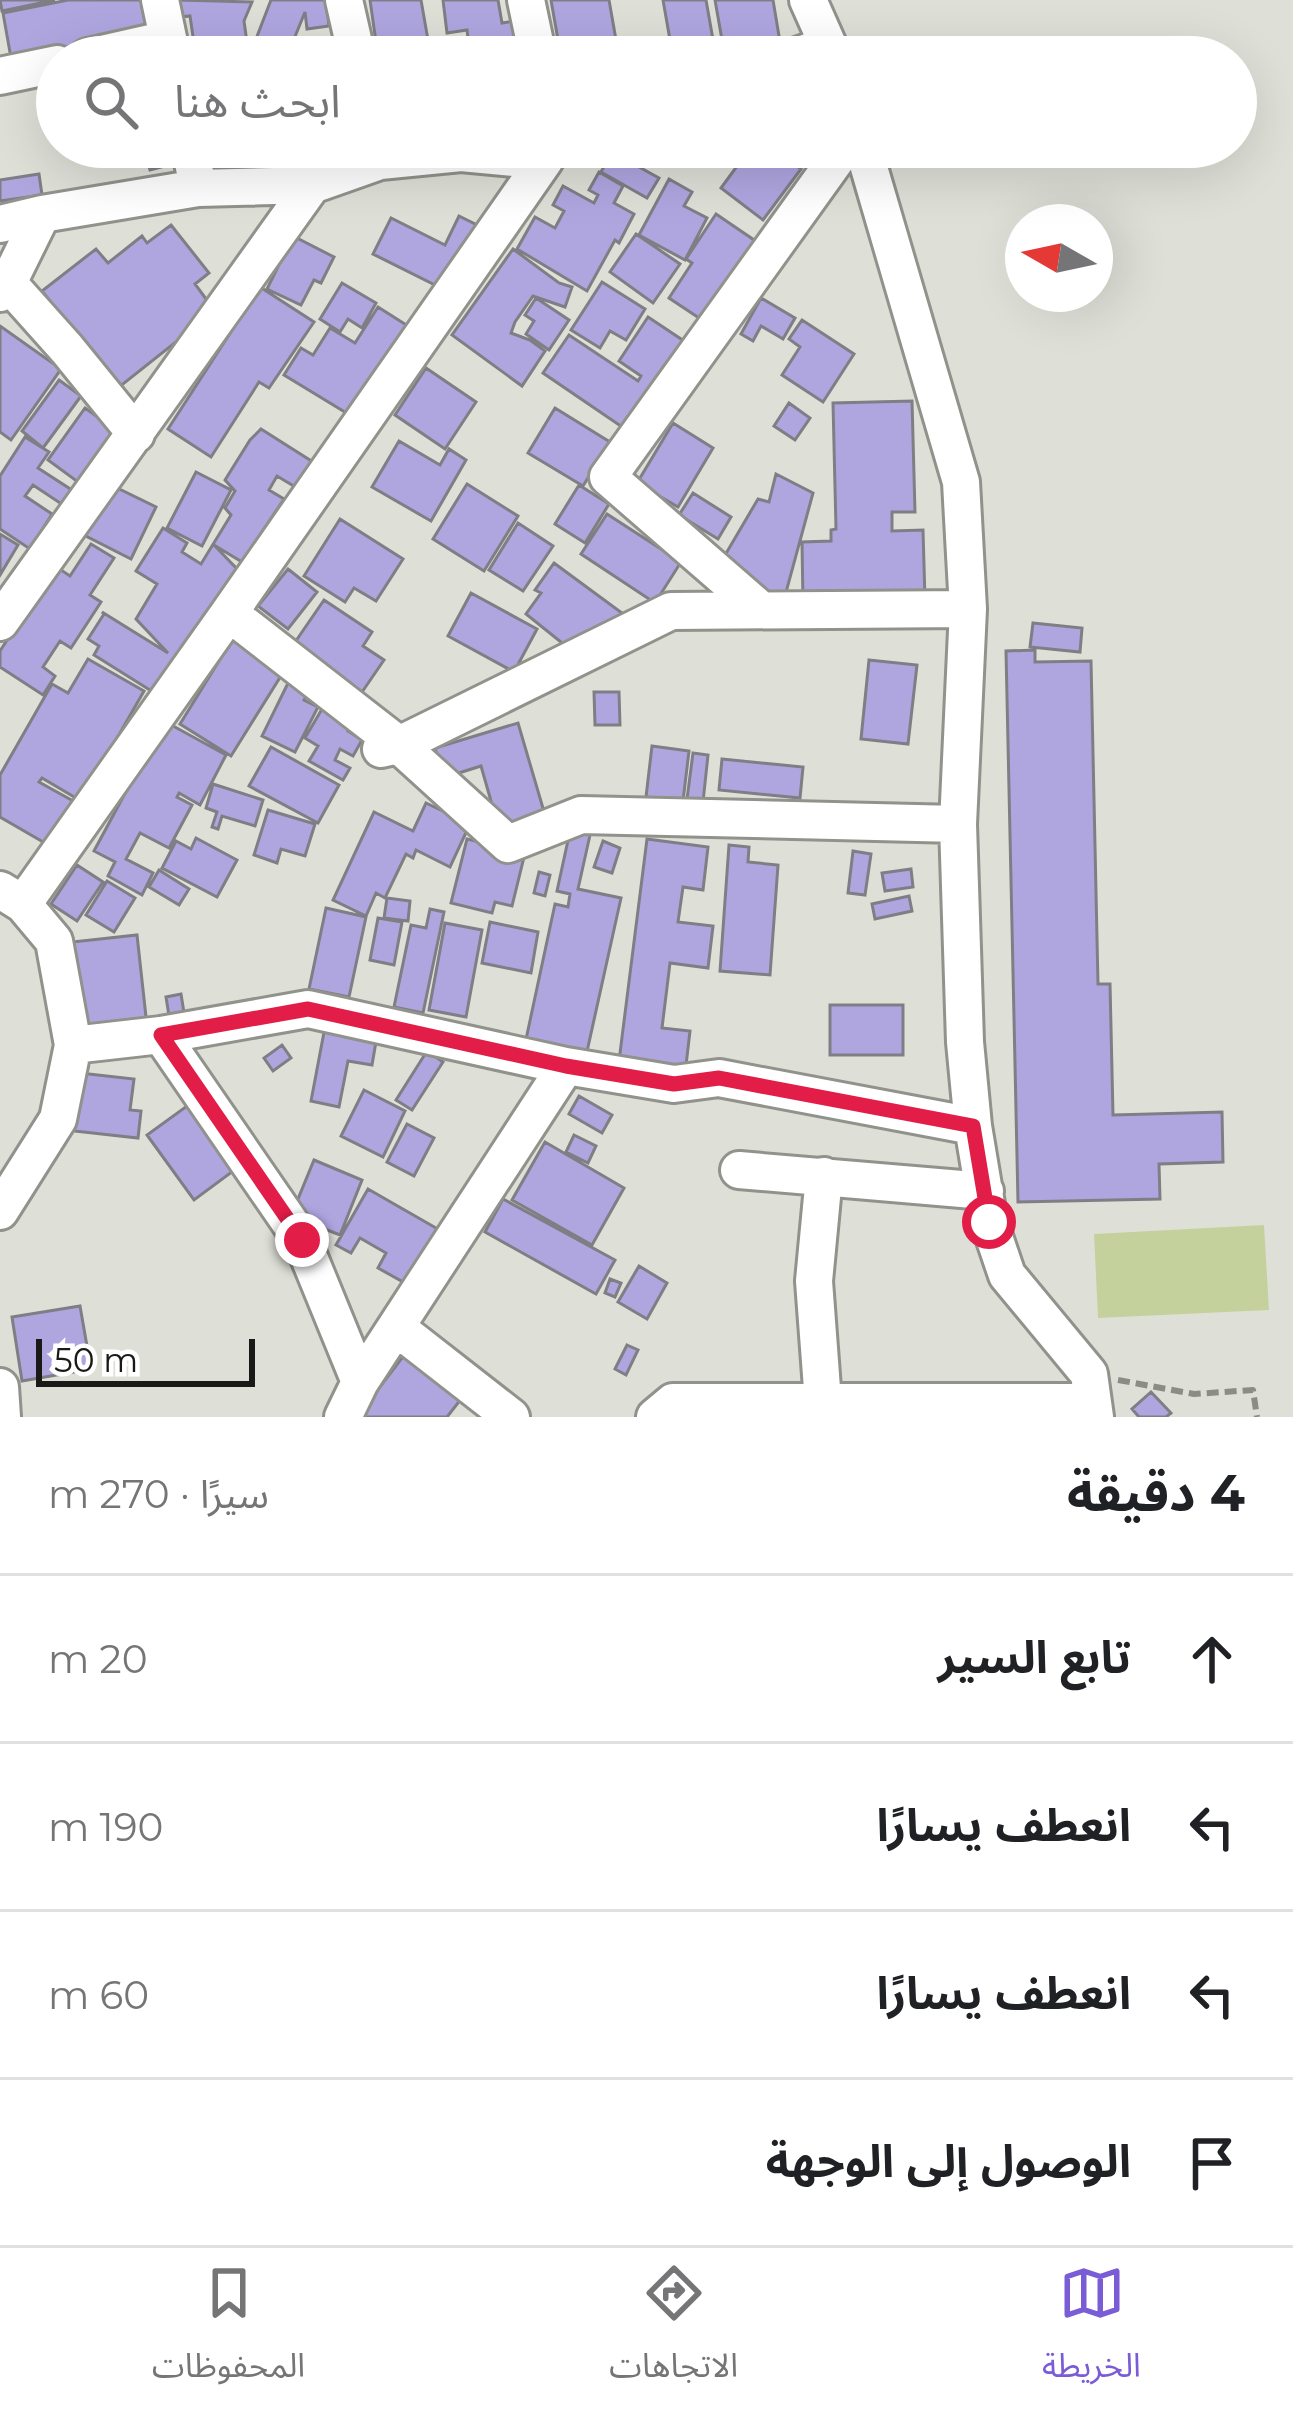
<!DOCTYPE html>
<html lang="ar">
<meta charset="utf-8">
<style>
body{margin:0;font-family:Montserrat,"Noto Sans Arabic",sans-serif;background:#f2f2f2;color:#202124;direction:rtl}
.compass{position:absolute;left:1005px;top:204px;width:108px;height:108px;border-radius:50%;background:#fff;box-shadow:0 12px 48px #0002;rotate:279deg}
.scale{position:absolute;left:36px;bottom:30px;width:219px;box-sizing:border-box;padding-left:12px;border:6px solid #191a17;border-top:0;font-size:33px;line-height:42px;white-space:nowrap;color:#191a17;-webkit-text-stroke:9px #fff;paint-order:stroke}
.stop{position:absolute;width:36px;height:36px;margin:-27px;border:9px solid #e11d48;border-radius:50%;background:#fff}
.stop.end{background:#e11d48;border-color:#fff;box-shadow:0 3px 12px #0008}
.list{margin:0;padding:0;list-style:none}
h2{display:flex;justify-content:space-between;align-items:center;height:156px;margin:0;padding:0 48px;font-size:51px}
h2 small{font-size:39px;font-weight:400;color:#757577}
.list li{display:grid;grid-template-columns:78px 1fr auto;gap:36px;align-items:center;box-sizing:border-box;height:168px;padding:0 48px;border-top:3px solid #e0e0e0}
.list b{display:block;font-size:45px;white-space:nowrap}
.list em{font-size:39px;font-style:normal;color:#757577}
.icon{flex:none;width:66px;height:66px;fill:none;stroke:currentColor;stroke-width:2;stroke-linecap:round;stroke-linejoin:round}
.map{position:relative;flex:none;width:1293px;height:1417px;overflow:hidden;direction:ltr}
.search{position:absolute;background:#fff;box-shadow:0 12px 48px #0002;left:36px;right:36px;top:36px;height:132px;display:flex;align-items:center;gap:30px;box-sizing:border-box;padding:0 42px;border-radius:66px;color:#757577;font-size:45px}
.sheet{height:828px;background:#fff}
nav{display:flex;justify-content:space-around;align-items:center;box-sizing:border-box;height:168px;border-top:3px solid #e0e0e0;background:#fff;font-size:33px;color:#757577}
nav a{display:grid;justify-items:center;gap:6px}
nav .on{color:#7b5cd7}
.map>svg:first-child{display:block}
.green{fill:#c5d19c}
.building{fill:#afa6e0;stroke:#7f7e85;stroke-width:3}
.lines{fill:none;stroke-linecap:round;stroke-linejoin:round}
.minor-casing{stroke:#90928b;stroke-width:42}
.path{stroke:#8b8c86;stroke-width:6;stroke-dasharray:12 6;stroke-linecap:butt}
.minor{stroke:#fff;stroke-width:36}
.route{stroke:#e11d48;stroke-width:15}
</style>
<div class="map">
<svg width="1293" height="1417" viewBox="0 0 1293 1417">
<rect width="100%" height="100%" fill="#dee0d8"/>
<path class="green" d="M1264 1225 1269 1310 1098 1318 1094 1234Z"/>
<path class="building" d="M0 0H55L2 11Z
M68 0H141L147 31 11 58 3 13Z
M177 0 252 2 244 21 249 57 271 0H326L329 26 307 29 305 12 292 44 263 48 259 57H196L190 16 180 17Z
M370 0H421L428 40 377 49Z
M443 0H498L502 23 514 21 519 57H450L448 41 468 38 467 30 447 33Z
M551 0H609L619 57H561Z
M663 0H706L715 51 697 54 698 57H673Z
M715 0H773L781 48 725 57Z
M433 42 437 57H384L383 54Z
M330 44 333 57H276L287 54Z
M144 147H173L177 163 150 170Z
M751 147H772L801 169 763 220 721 188Z
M612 152 659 178 647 198 601 172Z
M599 172 623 186 614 203 634 214 619 243 615 240 587 291 517 249 535 217 555 228 564 211 553 205 563 186 594 203 598 195 589 190Z
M39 174 42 195 0 201V180Z
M669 179 692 192 684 206 707 218 685 260 639 235Z
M716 214 757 242 702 320 669 298 692 263 686 259Z
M459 216 477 225 445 290 373 254 391 218 445 245Z
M171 225 209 273 195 284 215 311 118 388 42 291 96 249 108 263 142 236 147 243Z
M636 234 680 264 653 303 610 272Z
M293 236 334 257 321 283 314 280 301 305 267 289Z
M513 249 559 283 572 287 565 307 533 296 515 322 511 333 530 340 545 351 522 386 452 335Z
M602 282 645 309 626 340 610 331 600 348 571 330Z
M342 283 376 303 362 328 348 319 340 332 320 319Z
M260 287 314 322 269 388 259 382 211 457 168 429Z
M536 298 569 320 549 350 526 334 534 321 525 315Z
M761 298 795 318 783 339 761 326 753 341 741 334Z
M378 307 411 328 353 417 284 375 301 348 313 355 330 328 355 343Z
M648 317 687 343 628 431 543 373 569 335 638 381 641 376 619 361Z
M802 320 854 354 823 402 782 375 800 347 789 339Z
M0 326 61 369 11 440 0 432Z
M426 368 476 402 445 449 395 415Z
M59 380 81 396 43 448 22 431Z
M912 401 915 512H892V531L923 530 925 600 803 603 802 542 831 541V530L836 529 833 403Z
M789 403 810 418 795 440 774 426Z
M85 408 119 432 82 485 48 460Z
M555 408 610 442 583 486 528 453Z
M673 423 713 448 678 507 637 483Z
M261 429 313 462 297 488 277 476 269 490 284 499 242 562 214 545 239 571 161 697 94 655 99 646 88 639 104 614 102 612 168 653 136 619 157 584 136 571 163 528 187 543 182 552 201 564 231 515 225 508 235 491 225 480 250 440Z
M25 437 49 452 38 468 75 492 66 507 33 485 25 496 52 514 30 549 0 529V476Z
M399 441 440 465 449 449 466 460 431 521 372 487Z
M196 472 231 490 202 546 167 528Z
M776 474 813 493 785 596 772 593 721 562 758 499 769 502Z
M105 482 156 507 131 559 80 533Z
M467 484 518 516 484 571 433 539Z
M579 485 609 504 585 543 555 524Z
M693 493 731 517 718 539 679 515Z
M607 514 681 562 655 603 581 554Z
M340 519 403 559 376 601 354 588 345 602 304 576Z
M518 523 553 546 523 591 489 570Z
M0 534 18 545 0 575Z
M91 544 114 558 90 595 101 602 71 648 60 641 43 667 55 676 43 695 0 667V651L55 566 70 576Z
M554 563 626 616 567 647 526 614 541 593 535 590Z
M288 569 317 592 288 629 258 606Z
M471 593 537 629 514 672 448 636Z
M324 600 372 632 363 646 384 660 360 695 291 648Z
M1033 623 1082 628 1080 652 1030 647Z
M232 640 284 671 231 756 180 724Z
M1035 650V662L1091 661 1098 984H1110L1113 1115 1222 1112 1223 1162 1159 1164 1160 1199 1018 1202 1006 651Z
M88 659 144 691 81 801 42 778 39 782 75 802 50 846 0 817V775L52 684 68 693Z
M869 660 917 665 908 744 861 739Z
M290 679 310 689 304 700 318 707 295 752 262 736Z
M594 692H619L620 725H595Z
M322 709 351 726 348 731 362 740 353 756 340 749 335 760 350 768 343 780 309 761 318 746 305 738Z
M164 721 226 755 200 805 179 793 177 797 192 805 169 848 140 833 126 859 153 873 142 895 108 876 115 862 94 851Z
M518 723 545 815 499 829 481 766 443 778 435 748Z
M652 746 689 751 683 801 646 797Z
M271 747 339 785 318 823 249 786Z
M693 753 708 755 703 802 687 799Z
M722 759 803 767 800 798 719 790Z
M213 784 263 800 255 826 222 816 218 829 212 827 217 812 206 808Z
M426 803 470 824 450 867 416 850 413 858 406 854 385 898 376 893 366 916 333 900 374 812 413 831Z
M268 810 315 824 305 856 281 849 277 863 254 855Z
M570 831 590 835 578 889 621 898 586 1056 525 1044 555 904 568 907 570 894 557 891Z
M196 838 237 860 217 897 162 868 176 841 191 849Z
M467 839 489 844 488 848 524 857 512 906 495 902 492 913 451 903Z
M647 839 708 847 703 890 683 887 678 922 713 926 708 968 670 963 662 1028 690 1031 685 1074 618 1069Z
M603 841 620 848 612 873 594 867Z
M729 845 749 847 748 862 778 865 770 975 720 971Z
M853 851 871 854 865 895 848 893Z
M77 865 103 882 77 921 51 904Z
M911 869 913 887 885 891 882 873Z
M159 870 189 889 179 905 149 887Z
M539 872 550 875 545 896 534 893Z
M107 881 135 898 114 932 86 915Z
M909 896 912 911 875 919 872 904Z
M387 898 410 901 408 921 384 918Z
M326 908 366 917 349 997 309 989Z
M430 909 444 912 423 1013 394 1007 411 925 426 928Z
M378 918 402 922 394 965 370 960Z
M490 922 538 932 531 973 482 963Z
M445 923 482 930 466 1017 429 1010Z
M137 935 147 1026 82 1033 72 942Z
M181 994 185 1019 170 1022 166 997Z
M830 1005H903V1055H830Z
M325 1027 377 1036 372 1065 348 1061 339 1107 311 1101Z
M282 1045 291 1058 273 1071 264 1058Z
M427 1051 443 1062 412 1110 396 1100Z
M71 1072 134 1079 130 1110 141 1111 138 1138 65 1130Z
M364 1090 405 1111 383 1157 341 1136Z
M579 1096 612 1115 602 1133 569 1114Z
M198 1098 244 1163 194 1200 147 1135Z
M407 1124 434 1138 414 1176 387 1162Z
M574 1135 596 1146 588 1163 566 1152Z
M545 1142 624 1188 592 1245 512 1200Z
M314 1160 362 1180 340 1235 291 1216Z
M368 1189 443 1232 412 1287 378 1268 386 1253 360 1238 351 1253 336 1245Z
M503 1199 615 1260 596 1294 485 1232Z
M639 1266 667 1283 647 1319 618 1302Z
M610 1279 621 1283 615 1297 605 1293Z
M80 1306 91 1369 22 1381 12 1317Z
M627 1345 638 1350 626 1375 615 1369Z
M408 1350 465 1394 447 1417H357Z
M1151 1392 1171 1413 1166 1417H1139L1132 1409Z"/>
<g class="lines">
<g class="minor-casing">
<path id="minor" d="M160 0 172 57
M344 0 357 57
M526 0 538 57
M88 57 168 39
M794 57 828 45 808 0
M0 76 57 64
M190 147 198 188
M863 147 961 482 968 609 958 824 965 1042 973 1126 989 1222 1007 1275 1089 1374 1095 1417
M0 224 42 214 198 188 312 185 380 161 461 153 544 161 552 147
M8 283 67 349 136 434
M0 293 8 283 42 214
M760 609 608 477 845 147
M229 613 399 745 508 844 581 815 958 824
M0 622 312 185
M381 749 399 745 671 611 968 609
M0 890 23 904 54 941 73 1045 161 1035 308 1009 566 1066 674 1084 719 1078 973 1126
M23 904 229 613 544 161
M161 1035 302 1240 360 1382
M739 1170 985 1191
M0 1211 58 1119 73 1045
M397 1328 511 1417
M0 1387 2 1417
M823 1402 814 1281 824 1176
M343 1417 360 1382 566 1066
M655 1417 673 1402H1093"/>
</g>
<path class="path" d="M1118 1380 1194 1394 1253 1390 1257 1417"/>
<use href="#minor" class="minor"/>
</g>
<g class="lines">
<path class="route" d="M302 1240 161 1035 308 1009 566 1066 674 1084 719 1078 973 1126 989 1222"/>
</g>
</svg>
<svg class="compass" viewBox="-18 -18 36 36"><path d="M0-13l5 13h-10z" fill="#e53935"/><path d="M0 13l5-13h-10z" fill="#757577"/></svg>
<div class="scale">50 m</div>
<div class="stop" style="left:989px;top:1222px"></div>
<div class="stop end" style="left:302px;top:1240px"></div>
<div class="search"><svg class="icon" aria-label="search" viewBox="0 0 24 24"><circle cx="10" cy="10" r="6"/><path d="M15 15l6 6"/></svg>ابحث هنا</div>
</div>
<section class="sheet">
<h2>4 دقيقة<small>سيرًا · 270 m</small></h2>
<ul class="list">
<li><svg class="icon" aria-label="ahead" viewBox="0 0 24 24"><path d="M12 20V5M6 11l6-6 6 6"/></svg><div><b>تابع السير</b></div><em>20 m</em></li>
<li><svg class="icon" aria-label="left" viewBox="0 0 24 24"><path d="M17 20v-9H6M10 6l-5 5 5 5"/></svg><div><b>انعطف يسارًا</b></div><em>190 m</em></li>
<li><svg class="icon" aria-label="left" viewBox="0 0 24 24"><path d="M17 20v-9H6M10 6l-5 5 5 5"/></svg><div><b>انعطف يسارًا</b></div><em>60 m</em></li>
<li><svg class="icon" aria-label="arrive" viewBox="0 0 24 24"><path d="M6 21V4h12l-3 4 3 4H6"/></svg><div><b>الوصول إلى الوجهة</b></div></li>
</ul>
</section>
<nav>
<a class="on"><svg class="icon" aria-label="map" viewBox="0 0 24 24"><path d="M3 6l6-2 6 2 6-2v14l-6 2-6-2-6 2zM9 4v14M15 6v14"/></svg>الخريطة</a>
<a><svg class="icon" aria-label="directions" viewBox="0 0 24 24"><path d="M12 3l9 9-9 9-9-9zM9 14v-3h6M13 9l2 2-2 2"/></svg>الاتجاهات</a>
<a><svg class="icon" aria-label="saved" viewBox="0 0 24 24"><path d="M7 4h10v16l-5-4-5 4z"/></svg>المحفوظات</a>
</nav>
